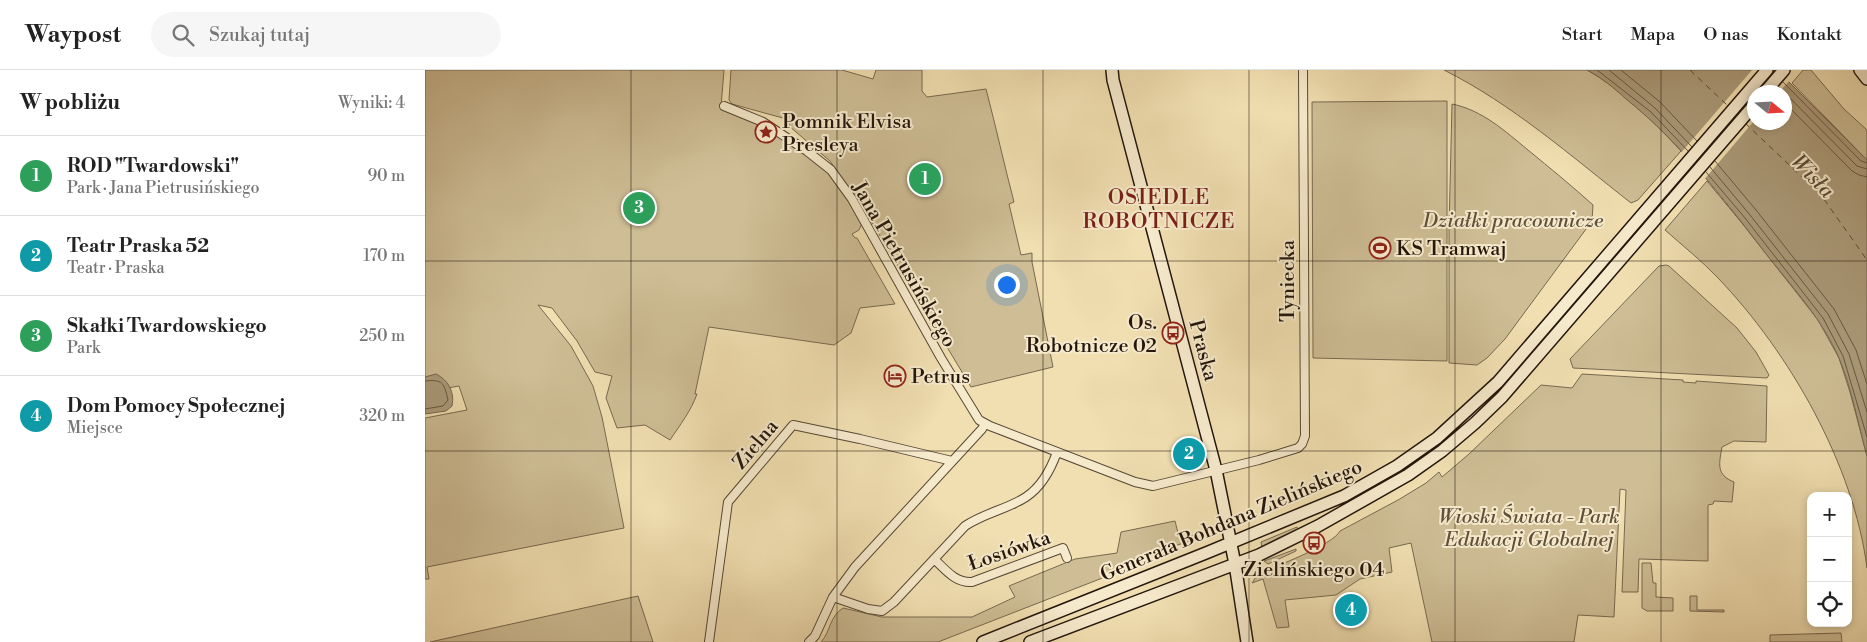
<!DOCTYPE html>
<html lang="pl">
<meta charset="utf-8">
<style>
body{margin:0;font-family:"Libre Bodoni",serif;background:#f6f6f6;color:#222}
.controls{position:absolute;right:15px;bottom:15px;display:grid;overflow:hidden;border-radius:10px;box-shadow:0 2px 8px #0003}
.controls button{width:45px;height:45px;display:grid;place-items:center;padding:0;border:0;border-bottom:1px solid #e0e0e0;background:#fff;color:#222;font:25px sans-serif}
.compass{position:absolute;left:1322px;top:15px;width:45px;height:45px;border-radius:50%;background:#fff;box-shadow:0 2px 8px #0003;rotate:108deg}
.you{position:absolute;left:581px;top:214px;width:18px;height:18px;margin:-12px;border:4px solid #fff;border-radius:50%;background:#1a73e8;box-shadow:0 0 0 8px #1a73e833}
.badge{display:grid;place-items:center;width:32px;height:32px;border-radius:50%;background:#8f2418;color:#fff;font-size:16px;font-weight:700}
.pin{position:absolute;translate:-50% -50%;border:2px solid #fff;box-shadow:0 1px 5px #0006}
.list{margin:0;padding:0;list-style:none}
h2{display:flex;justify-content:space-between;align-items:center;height:65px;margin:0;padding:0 20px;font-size:21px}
h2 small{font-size:16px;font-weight:400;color:#767676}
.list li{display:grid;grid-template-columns:32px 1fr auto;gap:15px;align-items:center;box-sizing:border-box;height:80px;padding:0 20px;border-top:1px solid #e0e0e0}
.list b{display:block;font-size:19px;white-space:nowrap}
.list p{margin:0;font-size:16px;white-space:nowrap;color:#767676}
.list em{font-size:16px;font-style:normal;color:#767676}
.icon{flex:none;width:28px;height:28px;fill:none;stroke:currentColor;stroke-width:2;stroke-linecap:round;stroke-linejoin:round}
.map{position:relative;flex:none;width:1442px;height:572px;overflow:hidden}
header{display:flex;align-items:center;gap:30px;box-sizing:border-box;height:70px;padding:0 25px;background:#fff;border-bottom:1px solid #e0e0e0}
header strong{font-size:24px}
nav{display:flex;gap:28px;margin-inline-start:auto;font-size:18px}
.search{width:350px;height:45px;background:#f6f6f6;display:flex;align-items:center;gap:12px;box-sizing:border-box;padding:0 18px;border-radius:28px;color:#767676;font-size:19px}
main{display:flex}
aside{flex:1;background:#fff}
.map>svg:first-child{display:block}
.green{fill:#cebd95;stroke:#786950}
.water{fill:#ab9a79;stroke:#75654d;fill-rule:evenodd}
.pier{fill:#f1dfb1}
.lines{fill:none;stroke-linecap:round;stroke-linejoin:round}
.shore{stroke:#675842;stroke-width:1}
.ferry{stroke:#594a37;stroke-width:1;stroke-dasharray:6 5;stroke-linecap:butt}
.street-casing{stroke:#564834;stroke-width:10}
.secondary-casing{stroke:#23150b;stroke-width:14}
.street{stroke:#f6eacc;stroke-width:8}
.secondary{stroke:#f6eacc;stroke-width:11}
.grid{fill:none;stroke:#23150b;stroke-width:1;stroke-opacity:0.55}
.labels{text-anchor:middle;stroke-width:4;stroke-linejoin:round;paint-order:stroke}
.poi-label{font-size:20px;fill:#23150b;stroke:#f6eacc;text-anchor:start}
.park-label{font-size:20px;font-style:italic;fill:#5f503b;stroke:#f6eacc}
.street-label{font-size:20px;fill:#23150b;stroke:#f6eacc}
.water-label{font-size:21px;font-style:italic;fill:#594a37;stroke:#f6eacc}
.neighbourhood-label{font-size:21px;letter-spacing:1px;fill:#7a1f14;stroke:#f6eacc}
</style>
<header>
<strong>Waypost</strong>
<div class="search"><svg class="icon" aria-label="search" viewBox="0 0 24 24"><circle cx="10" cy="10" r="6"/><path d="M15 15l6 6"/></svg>Szukaj tutaj</div>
<nav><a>Start</a><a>Mapa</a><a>O nas</a><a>Kontakt</a></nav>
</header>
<main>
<aside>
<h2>W pobliżu<small>Wyniki: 4</small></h2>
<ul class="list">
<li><span class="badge" style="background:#2e9e5b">1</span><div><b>ROD &quot;Twardowski&quot;</b><p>Park · Jana Pietrusińskiego</p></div><em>90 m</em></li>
<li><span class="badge" style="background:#0f9aa8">2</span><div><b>Teatr Praska 52</b><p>Teatr · Praska</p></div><em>170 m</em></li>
<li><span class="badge" style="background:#2e9e5b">3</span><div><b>Skałki Twardowskiego</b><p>Park</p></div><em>250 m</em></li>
<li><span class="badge" style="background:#0f9aa8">4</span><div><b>Dom Pomocy Społecznej</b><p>Miejsce</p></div><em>320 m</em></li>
</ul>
</aside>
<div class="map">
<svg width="1442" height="572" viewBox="0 0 1442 572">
<rect width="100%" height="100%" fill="#f1dfb1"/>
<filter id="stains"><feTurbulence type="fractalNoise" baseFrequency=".004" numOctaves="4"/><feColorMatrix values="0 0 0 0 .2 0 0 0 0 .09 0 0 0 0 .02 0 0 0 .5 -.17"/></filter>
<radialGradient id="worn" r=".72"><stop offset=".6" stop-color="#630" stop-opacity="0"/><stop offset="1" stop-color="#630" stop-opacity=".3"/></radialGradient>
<path class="green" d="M0 0H299L296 37 303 42 327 49 359 68 399 98 418 121 437 153 434 160 427 164 430 168H432L470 234 435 238 426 263 409 275 284 257 270 324H272C266 341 255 355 245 370L220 355 192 358 181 328 187 306 170 302 152 271 127 238 113 235 146 276 168 316 177 347 199 458 2 497 4 509H0V348L42 340 34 316 0 322Z
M306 0H417L448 9 451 0H497V21L502 27 561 19C571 57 579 94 589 132L584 134 596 185 607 183V192L628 297 546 317 448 154 405 91 364 56 365 50 307 34 304 30Z
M1019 0H1162C1198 20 1228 51 1256 81L1213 130 1206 133C1146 86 1087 34 1019 0Z
M1378 0H1386L1419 39 1442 60V90L1367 13Z
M1022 31V291L888 288 887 32Z
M1027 34C1057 40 1080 61 1103 80 1125 98 1147 116 1168 135L1167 151 1080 269 1062 288 1052 295 1024 293V159Z
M1282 111 1316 152 1393 250 1414 288 1425 322 1442 386V498C1429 396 1365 283 1293 208 1277 191 1258 176 1240 160Z
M1241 195 1244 196 1312 258 1331 282 1344 305 1342 308 1148 298 1145 289 1234 196Z
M1157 304 1258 310V312L1271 313V311L1342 316 1341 372 1309 371 1297 377C1294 394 1291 405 1309 412L1307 432 1289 431 1288 434 1283 435V491L1214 489 1213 522H1197L1201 420 1195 419 1189 547 1153 545 1149 572H1007L986 473 964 478 967 502 935 509 911 525 860 530 864 557 852 558 838 509 827 513 833 504C849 497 908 475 915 461L973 430 1001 413 1014 402 1017 407 1044 384 1116 315 1147 318Z
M750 451 754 467 770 465 771 469 706 490 680 507 513 572H396C406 561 404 547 418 538L457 547H547L590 527 584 516 650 489 692 483 696 462Z
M872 457 873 459 837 478 836 472Z
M871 479V481L843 494 839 491Z
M1217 493H1226L1228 513H1231V527L1248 528V541H1222L1217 538Z
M213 526 228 572H5Z
M1265 526H1272V540H1299V542L1265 541Z
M1416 563 1417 572H1345V565Z"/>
<path class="water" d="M1162 0H1352L1442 90V386C1433 354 1427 319 1414 288 1398 251 1370 220 1345 189 1302 133 1257 74 1201 29 1189 18 1177 8 1162 0ZM1330 22H1360V52H1330Z
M11 304C23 310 30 322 27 336L21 341 0 344V307Z"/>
<path class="pier" d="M1327 0H1356L1366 9 1354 22H1330L1329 51 1278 111 1255 84Z"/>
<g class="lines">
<path class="shore" d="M1172 0 1226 42 1263 81
M1184 0 1230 38 1267 77
M1196 0 1235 32 1272 71
M1358 12 1436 91 1442 93
M1354 17 1432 96 1442 99
M1360 33 1427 101 1434 105 1442 107
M1290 91 1331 140 1409 239 1431 280 1442 314
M1285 97 1325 145 1403 244 1424 284 1442 342
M1281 102 1320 148 1398 248 1418 286 1442 367
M0 311C18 309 19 313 23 330L18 336 0 339"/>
<path class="ferry" d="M1265 0 1303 36
M1320 53 1396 125 1442 190"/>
<g class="street-casing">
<path id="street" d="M299 36 338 52 382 81 406 100 427 129 516 288 554 350 565 356 710 412 728 416 834 390 873 378 877 374 880 366 878 0
M509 489C521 500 530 513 547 512L638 478 642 488
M408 527 443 539 457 541 469 532 540 456C559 443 583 439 601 427 616 417 626 399 632 382
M284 572 303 432 368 355 435 369 527 391
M384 572 390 566 408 527 430 497 557 359 560 354"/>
</g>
<g class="secondary-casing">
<path id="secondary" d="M687 0 688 10 791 400 810 494 822 572
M1435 0 1442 9
M1340 22 1359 0
M558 572 781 483 919 426 972 396 1012 368 1073 312 1342 0
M605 572 834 485 893 456 983 405 1017 381 1050 353 1077 327 1330 34"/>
</g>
<use href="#street" class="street"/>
<use href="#secondary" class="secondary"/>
</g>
<path class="grid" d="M206 0V572M412 0V572M618 0V572M824 0V572M1030 0V572M1236 0V572M0 191H1442M0 381H1442"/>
<defs>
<g id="sight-ring" transform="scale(1.125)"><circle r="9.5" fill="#f6eacc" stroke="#8f2418" stroke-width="1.5"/><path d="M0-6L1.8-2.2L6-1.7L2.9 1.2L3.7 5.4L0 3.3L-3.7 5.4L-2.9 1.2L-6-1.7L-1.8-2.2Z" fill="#8f2418"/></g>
<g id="stadium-ring" transform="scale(1.125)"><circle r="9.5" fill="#f6eacc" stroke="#8f2418" stroke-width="1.5"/><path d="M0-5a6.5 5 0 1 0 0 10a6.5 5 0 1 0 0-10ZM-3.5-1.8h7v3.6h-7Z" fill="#8f2418"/></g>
<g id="bus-ring" transform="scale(1.125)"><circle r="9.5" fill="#f6eacc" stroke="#8f2418" stroke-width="1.5"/><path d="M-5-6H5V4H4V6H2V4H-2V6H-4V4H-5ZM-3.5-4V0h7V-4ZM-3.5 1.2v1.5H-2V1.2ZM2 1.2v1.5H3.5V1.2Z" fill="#8f2418"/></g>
<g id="hotel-ring" transform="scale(1.125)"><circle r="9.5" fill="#f6eacc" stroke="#8f2418" stroke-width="1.5"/><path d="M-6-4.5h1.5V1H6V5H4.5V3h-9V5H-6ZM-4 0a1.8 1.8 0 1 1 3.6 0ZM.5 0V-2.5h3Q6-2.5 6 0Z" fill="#8f2418"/></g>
</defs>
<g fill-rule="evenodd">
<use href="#sight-ring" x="341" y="62"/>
<use href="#stadium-ring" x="955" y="178"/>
<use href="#bus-ring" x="748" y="263"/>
<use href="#hotel-ring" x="470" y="306"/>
<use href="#bus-ring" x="889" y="473"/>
</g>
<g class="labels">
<g class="poi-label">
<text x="357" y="58">Pomnik Elvisa<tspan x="357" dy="23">Presleya</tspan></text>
<text x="971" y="185">KS Tramwaj</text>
<text x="732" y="259" text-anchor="end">Os.<tspan x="732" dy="23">Robotnicze 02</tspan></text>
<text x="486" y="313">Petrus</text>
<text x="889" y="506" text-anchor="middle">Zielińskiego 04</text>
</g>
<g class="park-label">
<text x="1088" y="157">Działki pracownicze</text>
<text x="1104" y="453">Wioski Świata - Park<tspan x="1104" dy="23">Edukacji Globalnej</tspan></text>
</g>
<g class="street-label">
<text transform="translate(480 194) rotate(60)" y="7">Jana Pietrusińskiego</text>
<text transform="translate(862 211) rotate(-90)" y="7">Tyniecka</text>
<text transform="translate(779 280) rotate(75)" y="7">Praska</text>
<text transform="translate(330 374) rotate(-50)" y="7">Zielna</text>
<text transform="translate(806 450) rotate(-23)" y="7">Generała Bohdana Zielińskiego</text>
<text transform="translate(584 480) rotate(-19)" y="7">Łosiówka</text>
</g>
<g class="water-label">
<text transform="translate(1388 106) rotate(46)" y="7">Wisła</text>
</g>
<g class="neighbourhood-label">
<text x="734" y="134">OSIEDLE<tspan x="734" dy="24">ROBOTNICZE</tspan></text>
</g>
</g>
<rect width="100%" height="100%" filter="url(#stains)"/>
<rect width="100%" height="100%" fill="url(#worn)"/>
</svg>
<div class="controls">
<button>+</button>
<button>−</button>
<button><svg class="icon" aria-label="locate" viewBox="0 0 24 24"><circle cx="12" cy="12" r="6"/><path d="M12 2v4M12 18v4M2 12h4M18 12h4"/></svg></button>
</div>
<svg class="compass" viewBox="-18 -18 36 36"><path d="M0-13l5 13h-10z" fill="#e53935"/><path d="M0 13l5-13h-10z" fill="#767676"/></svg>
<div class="you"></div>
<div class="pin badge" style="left:500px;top:109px;background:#2e9e5b">1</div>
<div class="pin badge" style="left:764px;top:384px;background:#0f9aa8">2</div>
<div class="pin badge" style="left:214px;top:138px;background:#2e9e5b">3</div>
<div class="pin badge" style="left:926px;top:540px;background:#0f9aa8">4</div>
</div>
</main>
